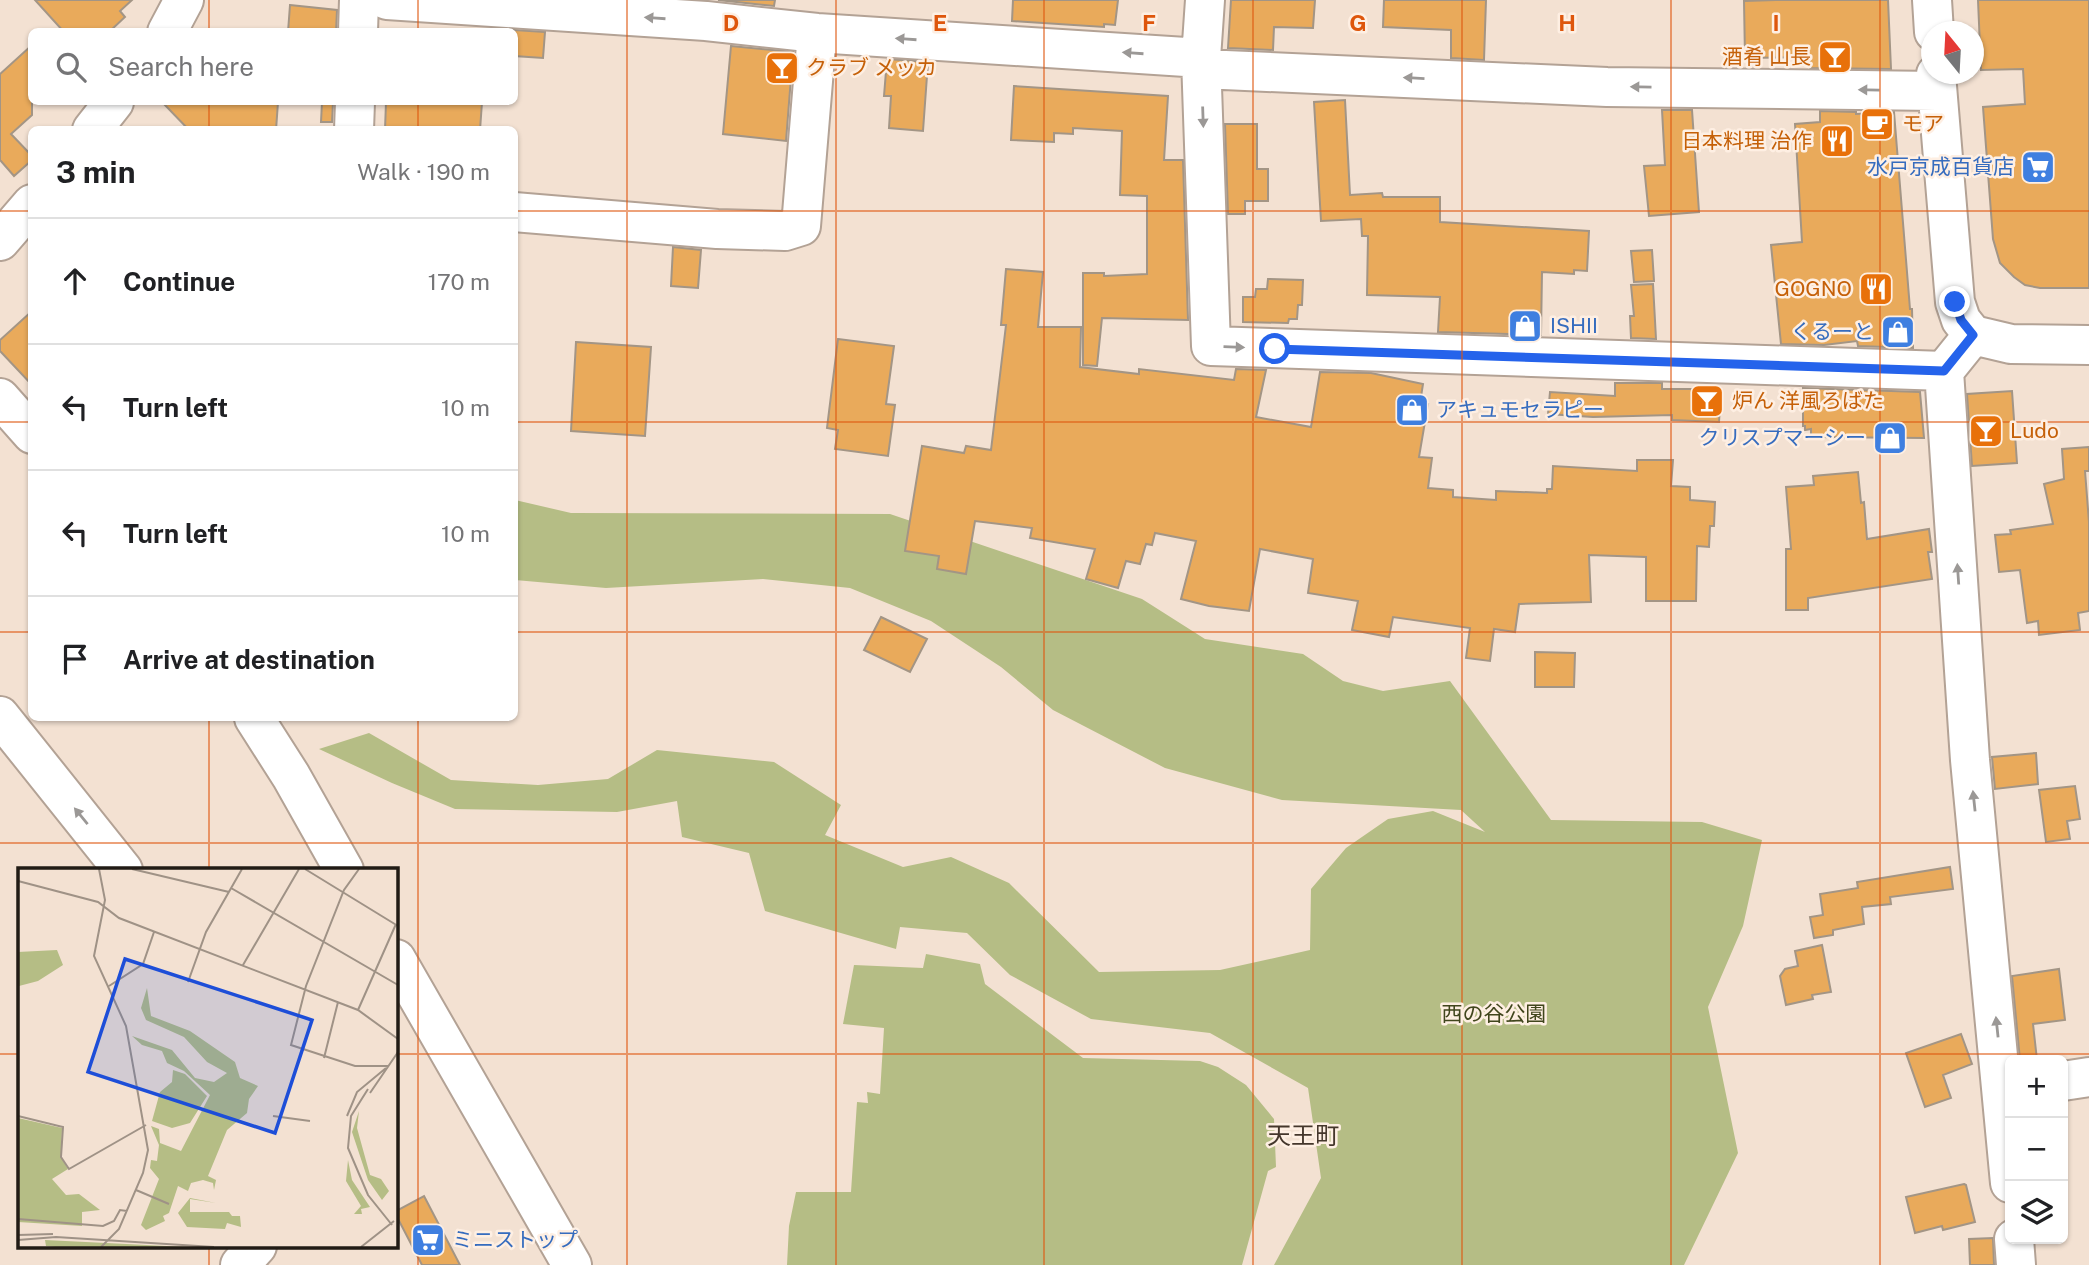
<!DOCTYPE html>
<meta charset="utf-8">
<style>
body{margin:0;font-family:"Public Sans","Noto Sans JP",sans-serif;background:#f6f6f6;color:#202124}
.controls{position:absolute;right:21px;bottom:21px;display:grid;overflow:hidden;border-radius:10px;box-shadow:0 2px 5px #0004}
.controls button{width:63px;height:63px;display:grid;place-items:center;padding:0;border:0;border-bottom:2px solid #e0e0e0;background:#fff;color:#202124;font:35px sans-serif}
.compass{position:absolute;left:1921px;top:21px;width:63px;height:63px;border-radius:50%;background:#fff;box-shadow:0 2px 5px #0004;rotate:342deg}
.stop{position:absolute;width:21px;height:21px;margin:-16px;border:5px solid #2563eb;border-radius:50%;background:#fff}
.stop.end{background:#2563eb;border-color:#fff;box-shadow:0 2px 7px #0008}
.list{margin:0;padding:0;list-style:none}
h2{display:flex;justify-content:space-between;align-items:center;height:91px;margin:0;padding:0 28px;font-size:30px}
h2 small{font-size:23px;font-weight:400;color:#757577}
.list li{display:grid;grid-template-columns:46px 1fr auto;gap:21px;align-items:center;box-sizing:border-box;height:126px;padding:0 28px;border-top:2px solid #e0e0e0}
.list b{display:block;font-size:26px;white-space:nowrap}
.list em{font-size:23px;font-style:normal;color:#757577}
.icon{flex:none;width:38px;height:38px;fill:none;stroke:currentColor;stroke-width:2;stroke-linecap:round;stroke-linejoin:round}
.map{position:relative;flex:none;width:2089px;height:1265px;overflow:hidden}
.search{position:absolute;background:#fff;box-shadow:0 2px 5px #0004;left:28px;top:28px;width:490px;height:77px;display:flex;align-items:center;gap:18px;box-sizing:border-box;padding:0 24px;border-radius:10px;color:#757577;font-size:26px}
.panel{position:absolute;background:#fff;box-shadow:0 2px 5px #0004;left:28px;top:126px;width:490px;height:595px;border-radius:10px}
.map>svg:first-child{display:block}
.green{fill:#b5bd85}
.building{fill:#e9aa5b;stroke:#a39585;stroke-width:2}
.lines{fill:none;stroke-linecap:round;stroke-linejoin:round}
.minor-casing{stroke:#b3a295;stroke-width:42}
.major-casing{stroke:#b3a295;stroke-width:42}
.minor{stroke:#fff;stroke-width:38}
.major{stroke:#fff;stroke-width:38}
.oneway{fill:#9b9896}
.route{stroke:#2563eb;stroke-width:9}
.grid{fill:none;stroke:#de560c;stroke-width:2;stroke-opacity:0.55}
.labels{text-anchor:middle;stroke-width:5;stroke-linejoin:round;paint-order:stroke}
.food-label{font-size:21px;fill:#c56008;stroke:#feefe3;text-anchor:start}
.shop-label{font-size:21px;fill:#366cbe;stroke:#feefe3;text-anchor:end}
.park-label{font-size:21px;fill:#41461d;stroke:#feefe3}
.quarter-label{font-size:24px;fill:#44362b;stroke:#feefe3}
.inset-road{fill:none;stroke:#9f9286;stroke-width:2}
.view{fill:#1d4ed8;fill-opacity:0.15;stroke:#1d4ed8;stroke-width:3.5}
.inset-edge{fill:none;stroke:#211b15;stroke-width:3.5}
.grid-label{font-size:23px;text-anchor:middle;font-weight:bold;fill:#de560c;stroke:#feefe3;stroke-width:5;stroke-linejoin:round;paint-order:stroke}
</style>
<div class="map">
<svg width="2089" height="1265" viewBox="0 0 2089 1265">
<rect width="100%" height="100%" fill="#f3e1d2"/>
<path class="green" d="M515 500 571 513 890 514 1142 599 1205 639 1303 654 1343 681 1383 691 1450 681 1551 820 1702 822 1762 840 1743 926 1708 1007 1738 1153 1684 1265H1274L1321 1178 1308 1088 1210 1033 1091 1019 1010 975 967 933 900 927 896 949 765 911 749 853 682 837 677 801 617 812 455 809 392 783 319 749 369 733 451 780 538 785 608 779 657 750 774 762 841 805 825 835 903 867 951 857 1009 883 1099 972 1220 970 1310 950 1311 889 1346 848 1388 819 1433 811 1485 832 1461 810 1282 800 1165 768 1053 710 1001 667 931 621 850 588 763 579 606 588 515 580Z
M926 954 980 964 985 984 1083 1058 1200 1061 1218 1067 1246 1085 1274 1119 1276 1167 1268 1171 1242 1265H787L789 1226 796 1192H851L857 1102 868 1103 867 1092 880 1094 884 1028 843 1024 854 965 923 968Z"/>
<path class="building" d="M35 0H132L120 11 125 17 109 32H64Z
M718 0H775L774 6Z
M1013 0H1118L1115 25 1104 24V27L1012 21Z
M1231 0H1315L1313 28 1274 27 1273 50 1228 48Z
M1384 0H1486L1484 60 1451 58V30L1383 27Z
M1776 0H1888L1891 69 1810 68 1809 57 1745 58 1744 1Z
M1978 0H2089V288H2040L2025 285 2014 277 2000 263 1993 239 1983 107 2025 104 2023 69 1981 70Z
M290 5 337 10 336 32H288Z
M514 30 545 32 543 58 514 56Z
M32 45V115L11 134 32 156V160L14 176 0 160V74Z
M731 46 793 52 786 141 723 134Z
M887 59 928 62 923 131 889 128 891 96H884Z
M1014 86 1168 96 1164 160H1183L1188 320 1102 318 1097 366 1083 365V273H1104V276L1147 274V196L1120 195 1122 131 1073 128V134L1054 133V142L1011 140Z
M1345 100 1350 195 1382 193 1383 197H1440V222L1589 231 1587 271 1574 270V274L1542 272 1541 335 1438 332 1440 297 1367 295 1368 236H1362L1361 219 1321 221 1314 102Z
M162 102H278L276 130H189Z
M322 102H333L332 122H321Z
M386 102H482L480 130H385Z
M1662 110H1692L1699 212 1649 216 1644 166 1665 165Z
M1820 111 1856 112V114L1894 112 1910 309H1912L1913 348 1858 346 1857 341 1824 345 1781 344 1771 245 1802 242 1795 124 1820 122Z
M1225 124H1257V169H1268V201H1245V214H1228Z
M673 247 701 250 698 288 671 286Z
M1652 250 1654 281 1634 282 1631 251Z
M1006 269 1043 272 1038 327H1081L1080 367 1139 374V369L1234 380 1236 369 1266 370 1256 417 1311 427 1320 372 1371 373 1423 384 1420 403 1428 404 1419 457 1432 458 1428 488 1453 490V497L1496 500V491L1547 493V489H1552L1553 466 1637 471V460H1673L1671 486 1690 487V500L1715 502 1714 526H1710L1709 547 1697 546 1696 601H1646V557L1589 555 1591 602 1519 604 1515 632 1494 629 1490 661 1466 658 1470 628 1393 617 1389 637 1352 630 1358 601 1308 593 1313 559 1260 549 1249 611 1209 606 1181 599 1196 541 1155 533 1152 545 1146 544 1140 564 1126 561 1118 588 1086 579 1095 549 1030 538 1032 528 975 521 966 574 937 569 939 556 905 551 922 446 964 453 966 446 991 450 1006 325H1001Z
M1268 279 1303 280 1302 305H1298L1297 319H1289L1288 323 1243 322V297H1255L1256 289H1267Z
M1653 284 1656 339 1631 338 1630 316H1634L1631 285Z
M32 311V385L0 351V340Z
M838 339 894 346 886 404 895 405 888 456 835 449 838 430 827 428Z
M576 342 651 347 645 436 571 431Z
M1615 383H1662V389H1721L1719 422 1672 420V415L1593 417 1548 414 1550 392 1615 396Z
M1803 388 1920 392 1924 438 1811 437V429L1805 430V426H1803Z
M2012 391 2017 463 1972 466 1967 394Z
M2089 447V471H2085L2089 522V611L2078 613 2080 630 2039 635 2038 621 2027 623 2020 570 1999 572 1995 535 2011 534 2010 530 2053 524 2044 484 2064 479 2062 449Z
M1858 472 1861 503 1864 502 1867 539 1929 529 1932 552H1928L1932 579 1808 598V610H1786V549H1791L1786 487 1814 485 1813 476Z
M881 617 927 639 910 672 864 650Z
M1535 652 1575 653 1574 687H1535Z
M2036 753 2038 784 1995 789 1992 757Z
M2075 786 2080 819 2067 821 2070 839 2046 842 2039 790Z
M1950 867 1953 889 1890 897 1891 904 1862 907 1864 924 1833 930V935L1814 938 1810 917 1823 915 1820 894 1858 888 1857 882Z
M1822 945 1831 992 1812 995 1813 999 1786 1005 1780 976 1785 969 1798 966 1795 951Z
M2059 969 2065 1020 2033 1024 2037 1060H2020L2012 976Z
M1961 1034 1972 1064 1943 1075 1951 1098 1925 1107 1906 1053Z
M1964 1184 1966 1185 1975 1222 1943 1230 1942 1226 1915 1233 1906 1197Z
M424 1196 460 1265H422L396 1215V1211Z
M1993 1238 1994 1265H1970L1969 1239Z"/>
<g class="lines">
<g class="minor-casing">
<path id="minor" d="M387 0 706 21 817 33 1201 58
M1205 0 1201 58 1211 346 1944 371
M1932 0 1934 32
M167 32 184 0
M358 32 359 0
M1202 69 1607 87 1937 91
M1936 74 1955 302 1961 320 1973 335 2011 344 2089 345
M92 130 114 102
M354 130 355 102
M514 212 717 229 785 231 801 226 817 33
M0 241 32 204
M1973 335 1944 371 1970 760 2010 1183
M0 716 123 870
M2063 1081 2089 1077
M2014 1239 2016 1265
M240 1265 257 1246"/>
</g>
<g class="major-casing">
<path id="major" d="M0 398 32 434
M254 718 291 776 344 870
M396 959 572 1265"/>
</g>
<use href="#minor" class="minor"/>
<use href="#major" class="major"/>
</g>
<defs><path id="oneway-solid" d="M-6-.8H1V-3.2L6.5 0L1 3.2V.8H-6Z" transform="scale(1.75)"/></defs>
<g class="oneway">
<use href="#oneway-solid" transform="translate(655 18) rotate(-176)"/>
<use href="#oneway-solid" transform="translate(906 39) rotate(-176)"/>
<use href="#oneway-solid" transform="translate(1133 53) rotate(-176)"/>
<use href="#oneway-solid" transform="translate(1414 78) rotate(-177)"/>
<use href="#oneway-solid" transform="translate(1641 87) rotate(-179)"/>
<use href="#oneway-solid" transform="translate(1869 90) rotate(-179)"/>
<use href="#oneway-solid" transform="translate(1203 117) rotate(88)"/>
<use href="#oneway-solid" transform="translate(1234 347) rotate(2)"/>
<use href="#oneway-solid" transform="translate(1958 574) rotate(-94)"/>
<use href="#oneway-solid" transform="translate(1974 801) rotate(-96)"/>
<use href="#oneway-solid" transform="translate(81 816) rotate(-129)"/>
<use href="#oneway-solid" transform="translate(1997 1027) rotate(-96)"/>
</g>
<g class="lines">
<path class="route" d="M1275 349 1944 371 1973 335 1961 320 1955 302"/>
</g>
<path class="grid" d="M209 0V32M418 0V32M627 0V1265M836 0V1265M1044 0V1265M1253 0V1265M1462 0V1265M1671 0V1265M1880 0V1265M209 102V130M418 102V130M0 211H32M514 211H2089M0 422H32M514 422H2089M0 632H32M514 632H2089M209 718V870M418 718V1265M0 843H2089M0 1054H19M396 1054H2089M209 1246V1265"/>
<defs>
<g id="bar-square" transform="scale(1.75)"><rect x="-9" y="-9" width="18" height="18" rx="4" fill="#e8710a" stroke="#feefe3"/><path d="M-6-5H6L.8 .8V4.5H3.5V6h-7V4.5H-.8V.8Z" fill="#fff"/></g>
<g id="cafe-square" transform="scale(1.75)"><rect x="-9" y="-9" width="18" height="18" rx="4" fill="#e8710a" stroke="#feefe3"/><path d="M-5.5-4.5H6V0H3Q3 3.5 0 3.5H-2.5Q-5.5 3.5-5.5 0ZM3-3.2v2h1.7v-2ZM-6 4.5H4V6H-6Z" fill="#fff"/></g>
<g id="restaurant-square" transform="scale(1.75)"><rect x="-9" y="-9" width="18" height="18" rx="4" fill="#e8710a" stroke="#feefe3"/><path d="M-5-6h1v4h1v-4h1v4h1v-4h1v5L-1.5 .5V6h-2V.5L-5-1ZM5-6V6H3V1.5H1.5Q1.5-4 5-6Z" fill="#fff"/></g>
<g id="supermarket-square" transform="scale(1.75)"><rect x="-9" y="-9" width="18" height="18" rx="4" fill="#3f7fe0" stroke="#feefe3"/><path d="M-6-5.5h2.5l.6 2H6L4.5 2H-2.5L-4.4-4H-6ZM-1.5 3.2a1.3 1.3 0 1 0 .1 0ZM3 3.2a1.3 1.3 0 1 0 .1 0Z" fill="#fff"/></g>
<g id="shop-square" transform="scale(1.75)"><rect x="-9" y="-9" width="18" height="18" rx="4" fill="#3f7fe0" stroke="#feefe3"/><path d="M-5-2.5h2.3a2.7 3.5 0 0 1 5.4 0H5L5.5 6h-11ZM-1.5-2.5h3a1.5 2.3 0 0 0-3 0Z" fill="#fff"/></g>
</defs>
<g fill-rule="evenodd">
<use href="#bar-square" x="1835" y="57"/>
<use href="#bar-square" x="782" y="68"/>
<use href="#cafe-square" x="1877" y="124"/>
<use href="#restaurant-square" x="1837" y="141"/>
<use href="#supermarket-square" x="2038" y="167"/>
<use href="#restaurant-square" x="1876" y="289"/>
<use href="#shop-square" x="1525" y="326"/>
<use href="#shop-square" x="1898" y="332"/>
<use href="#bar-square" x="1707" y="401"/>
<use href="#shop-square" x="1412" y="410"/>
<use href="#bar-square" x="1986" y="431"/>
<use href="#shop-square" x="1890" y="438"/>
<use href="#supermarket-square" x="428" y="1240"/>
</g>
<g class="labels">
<g class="food-label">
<text x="1811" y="64" text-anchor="end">酒肴 山長</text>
<text x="806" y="75">クラブ メッカ</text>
<text x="1902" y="131">モア</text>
<text x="1812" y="148" text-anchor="end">日本料理 治作</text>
<text x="1852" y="296" text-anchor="end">GOGNO</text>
<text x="1732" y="408">炉ん 洋風ろばた</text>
<text x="2010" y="438">Ludo</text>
</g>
<g class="shop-label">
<text x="2014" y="174">水戸京成百貨店</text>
<text x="1550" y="333" text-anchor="start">ISHII</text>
<text x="1874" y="339">くるーと</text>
<text x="1436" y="417" text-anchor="start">アキュモセラピー</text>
<text x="1866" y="445">クリスプマーシー</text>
<text x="452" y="1247" text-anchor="start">ミニストップ</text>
</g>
<g class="park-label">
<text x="1494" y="1021">西の谷公園</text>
</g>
<g class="quarter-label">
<text x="1303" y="1144">天王町</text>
</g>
</g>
<g transform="translate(18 868)">
<rect width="380" height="380" fill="#f3e1d2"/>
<path d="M39 82 45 97 20 113 1 118 0 84ZM129 120 133 148 172 163 217 194 222 210 240 218 231 231 229 245 209 262 190 308 198 312 196 322 195 315 185 312 173 315 170 323 160 318 151 345 145 348 147 353 128 362 123 357 141 311 132 300 133 292 139 293 141 277 133 258 141 261 142 275 163 283 192 227 166 203 149 195 144 183 124 177 114 168 154 182 177 210 196 214 209 205 189 194 166 169 128 152 123 140ZM155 202 167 206 189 228 172 255 154 260 134 253 142 224 154 214ZM341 243 339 260 352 307 363 311 371 323 364 332 350 312 334 264ZM0 250 44 260 43 289 50 301 34 311 48 327 61 326 82 342 64 344V358L0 354ZM330 292 334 312 352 339 343 341 344 346H336L343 338 328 313ZM172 330 198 335 172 331V344H211L214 348H222L223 359 209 355 207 361 169 359 160 345ZM27 372 169 379H37L28 378Z" fill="#b5bd85"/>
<path class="inset-road" d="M81 1 87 32 76 88 108 158 130 282 125 305 101 361 83 379M114 1 211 24M287 1 380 58M341 1 326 22 288 118 273 177 337 198H370M0 13 80 34 101 50 340 142 380 171M213 20 380 117M225 97 281 1M170 114 188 64 224 1M91 118 125 96 136 64M340 142 378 56M306 190 320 134M350 221 333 248 330 280 350 327 374 357M352 225 380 184M0 248 45 259 43 289 51 301 128 257M255 248 292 253M329 248 339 224 368 200M118 322 151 336M0 351 85 358 96 353 102 342 109 343M0 367 35 366M0 372 38 369 196 379M343 379 376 353"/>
<path class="view" d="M107 91 294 152 257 265 70 204Z"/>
<rect width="380" height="380" class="inset-edge"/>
</g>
<g class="grid-label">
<text x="731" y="31">D</text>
<text x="940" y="31">E</text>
<text x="1149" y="31">F</text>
<text x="1358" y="31">G</text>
<text x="1567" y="31">H</text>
<text x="1776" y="31">I</text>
</g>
</svg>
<div class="controls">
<button>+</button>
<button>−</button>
<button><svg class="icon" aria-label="layers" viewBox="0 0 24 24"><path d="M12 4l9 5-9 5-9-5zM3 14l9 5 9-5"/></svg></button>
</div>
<svg class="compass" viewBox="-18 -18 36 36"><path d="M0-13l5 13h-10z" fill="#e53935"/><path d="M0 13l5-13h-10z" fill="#757577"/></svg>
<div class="stop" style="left:1275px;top:349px"></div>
<div class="stop end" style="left:1955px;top:302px"></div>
<div class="search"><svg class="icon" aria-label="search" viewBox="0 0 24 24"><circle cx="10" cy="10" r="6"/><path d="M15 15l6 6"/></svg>Search here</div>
<section class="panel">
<h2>3 min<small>Walk · 190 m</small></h2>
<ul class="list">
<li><svg class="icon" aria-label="ahead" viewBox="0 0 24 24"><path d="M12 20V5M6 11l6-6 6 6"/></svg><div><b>Continue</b></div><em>170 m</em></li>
<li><svg class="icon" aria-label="left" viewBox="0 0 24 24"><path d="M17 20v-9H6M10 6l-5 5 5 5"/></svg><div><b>Turn left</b></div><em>10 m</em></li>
<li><svg class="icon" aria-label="left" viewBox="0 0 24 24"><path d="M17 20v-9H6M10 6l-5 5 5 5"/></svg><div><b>Turn left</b></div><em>10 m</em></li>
<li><svg class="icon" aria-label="arrive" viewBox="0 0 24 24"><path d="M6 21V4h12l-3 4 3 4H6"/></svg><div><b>Arrive at destination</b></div></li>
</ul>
</section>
</div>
